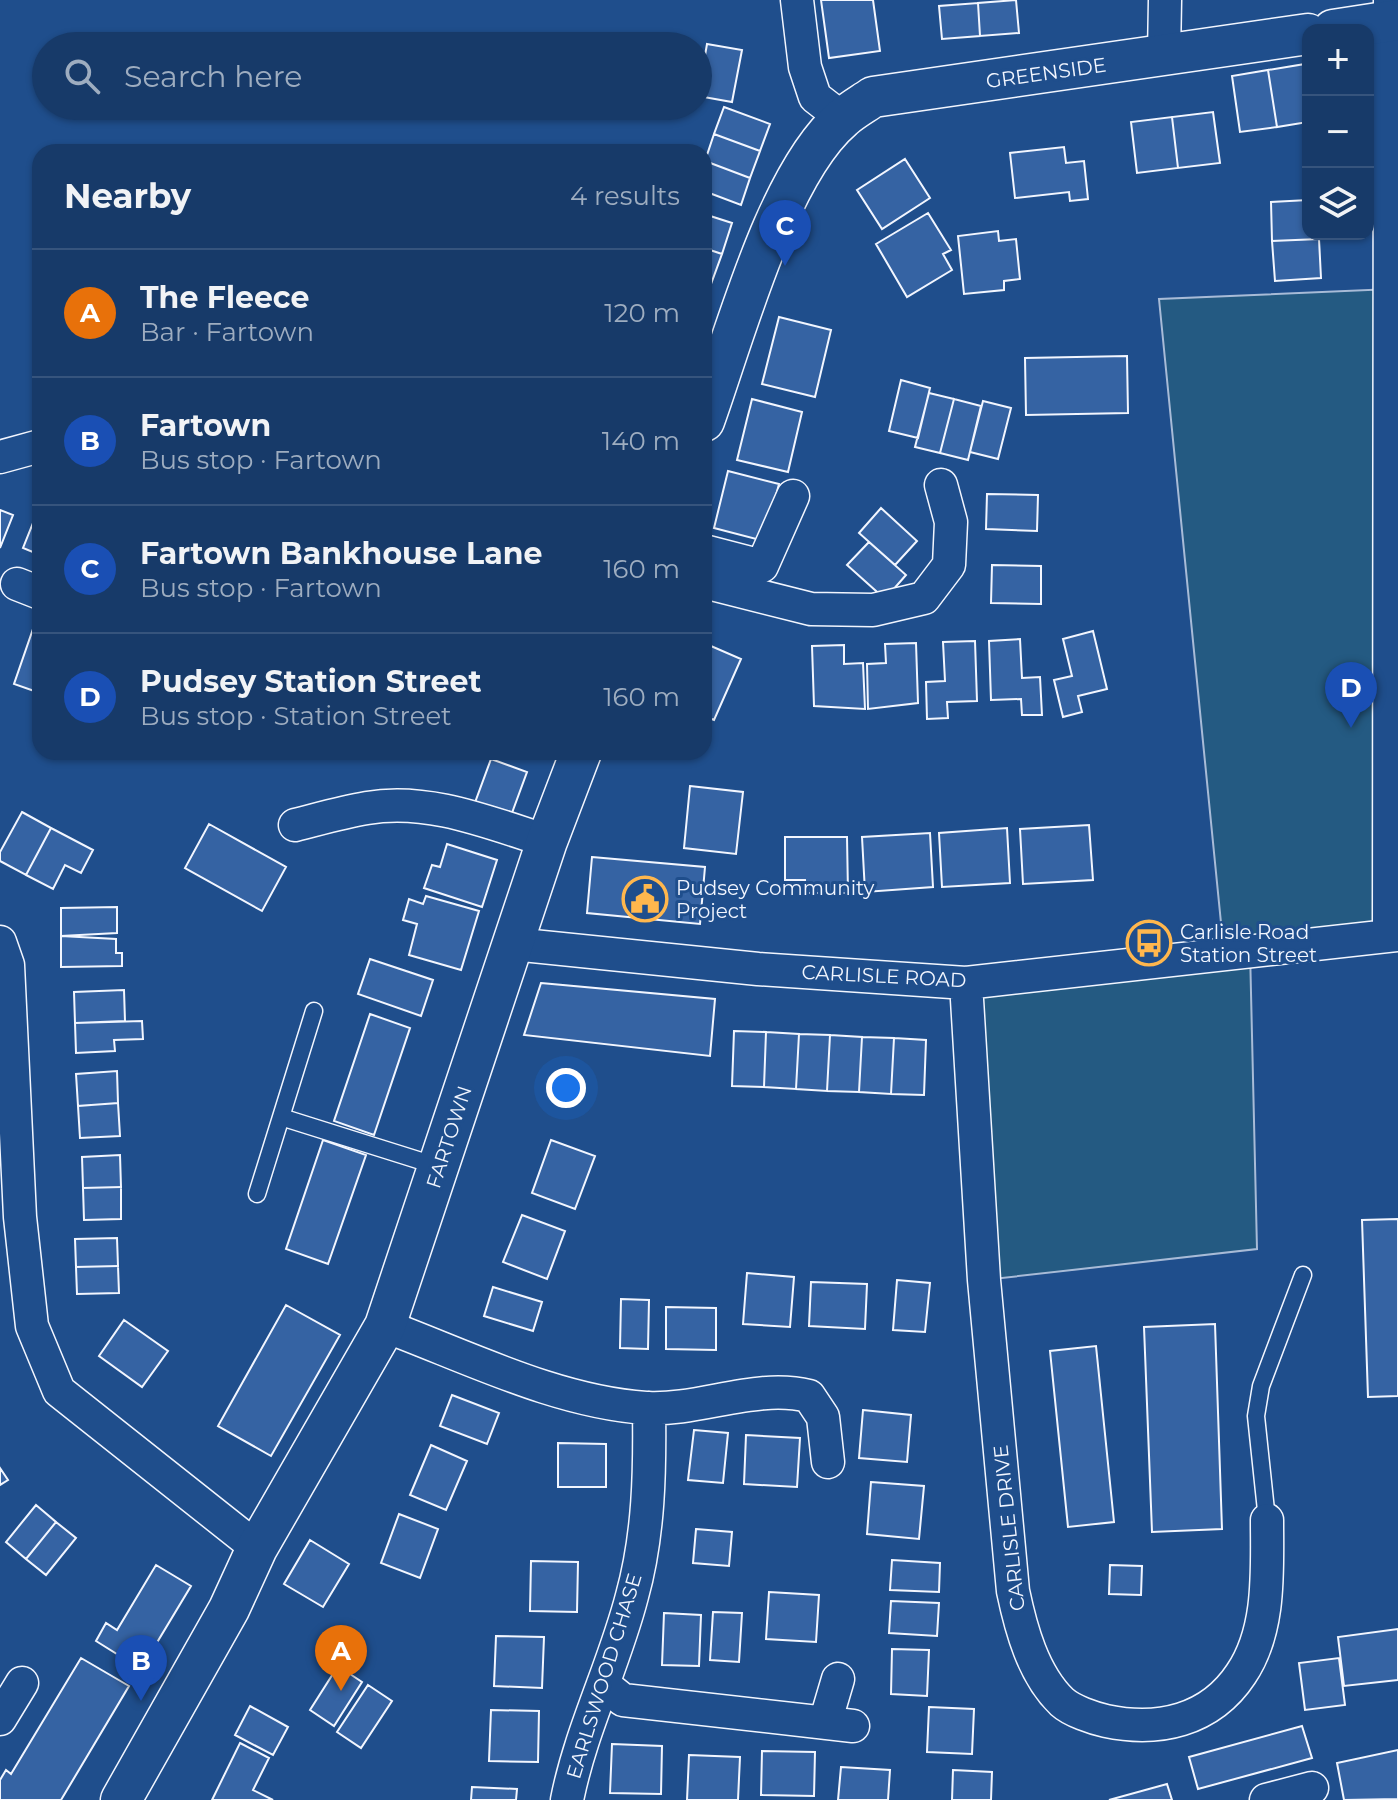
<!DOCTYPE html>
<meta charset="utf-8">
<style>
body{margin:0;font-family:Montserrat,sans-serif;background:#244571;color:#f1f3f6}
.controls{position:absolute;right:24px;top:24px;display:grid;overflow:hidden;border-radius:16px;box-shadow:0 2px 6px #0004}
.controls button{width:72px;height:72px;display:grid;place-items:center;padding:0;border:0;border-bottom:2px solid #36547d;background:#173a69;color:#f1f3f6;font:40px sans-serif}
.you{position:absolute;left:566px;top:1088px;width:28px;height:28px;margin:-20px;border:6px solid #fff;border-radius:50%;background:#1a73e8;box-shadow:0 0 0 12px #1a73e833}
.badge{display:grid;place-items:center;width:52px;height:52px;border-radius:50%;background:#95b2f1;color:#fff;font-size:26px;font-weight:700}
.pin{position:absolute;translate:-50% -66px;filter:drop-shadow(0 2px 4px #0008)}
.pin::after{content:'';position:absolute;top:42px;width:28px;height:24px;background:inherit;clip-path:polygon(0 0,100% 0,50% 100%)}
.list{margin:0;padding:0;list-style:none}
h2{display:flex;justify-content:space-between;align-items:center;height:104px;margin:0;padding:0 32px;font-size:34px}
h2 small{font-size:26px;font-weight:400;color:#9eadc0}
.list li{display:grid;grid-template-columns:52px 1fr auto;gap:24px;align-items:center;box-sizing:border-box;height:128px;padding:0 32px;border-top:2px solid #36547d}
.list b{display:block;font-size:30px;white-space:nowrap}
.list p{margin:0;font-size:26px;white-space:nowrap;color:#9eadc0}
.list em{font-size:26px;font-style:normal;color:#9eadc0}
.icon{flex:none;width:44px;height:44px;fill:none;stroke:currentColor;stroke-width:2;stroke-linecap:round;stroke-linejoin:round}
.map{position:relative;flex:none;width:1398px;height:1800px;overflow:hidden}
.search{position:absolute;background:#173a69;box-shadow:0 2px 6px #0004;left:32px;top:32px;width:680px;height:88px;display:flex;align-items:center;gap:20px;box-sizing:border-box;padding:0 28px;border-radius:44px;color:#9eadc0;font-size:30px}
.panel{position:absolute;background:#173a69;box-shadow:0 2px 6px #0004;left:32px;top:144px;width:680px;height:616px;border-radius:24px}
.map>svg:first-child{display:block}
.green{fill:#245a82;stroke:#a8bbd7;stroke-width:2}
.building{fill:#3563a3;stroke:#f2f6ff;stroke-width:2}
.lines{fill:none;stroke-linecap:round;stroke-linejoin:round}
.service-casing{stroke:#f2f6ff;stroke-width:19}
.minor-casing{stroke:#f2f6ff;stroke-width:35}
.tertiary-casing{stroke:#f2f6ff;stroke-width:43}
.service{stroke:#1f4e8c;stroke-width:16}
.minor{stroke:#1f4e8c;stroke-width:32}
.tertiary{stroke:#1f4e8c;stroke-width:40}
.labels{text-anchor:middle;stroke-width:6;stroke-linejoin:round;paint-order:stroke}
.street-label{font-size:20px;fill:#f2f6ff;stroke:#1f4e8c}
.poi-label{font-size:20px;fill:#f2f6ff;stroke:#1f4e8c;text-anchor:start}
</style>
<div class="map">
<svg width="1398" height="1800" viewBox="0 0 1398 1800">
<rect width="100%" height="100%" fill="#1f4e8c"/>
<path class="green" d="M1391 289 1389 935 1250 950 1257 1249 984 1280 966 983 1224 953 1159 299Z"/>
<path class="building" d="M821 0H873L880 51 829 58Z
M1016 0 1019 33 980 36 978 3Z
M978 3 980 36 942 39 939 6Z
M707 44 742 50 732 102 698 96Z
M1305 64 1308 122 1277 127 1268 70Z
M1268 70 1277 127 1240 132 1232 76Z
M724 107 770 124 760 151 714 134Z
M1213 112 1220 163 1178 168 1172 117Z
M1172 117 1178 168 1137 173 1131 122Z
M714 134 760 151 750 178 705 161Z
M1064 147 1066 163 1084 161 1088 199 1070 201 1069 192 1015 198 1010 153Z
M905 159 930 198 882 229 857 190Z
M705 161 750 178 741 205 704 191Z
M1308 200V234H1318L1319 239 1272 241 1271 202Z
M928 213 951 250 943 254 952 270 907 297 876 244Z
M704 214 732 223 722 254 704 248Z
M998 231 999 241 1016 239 1020 279 1004 281V290L964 294 958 236Z
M1319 239 1321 278 1275 281 1272 241Z
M704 248 722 254 711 284 704 282Z
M779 317 831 330 815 397 762 384Z
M1127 356 1128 413 1026 415 1025 358Z
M901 380 930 388 918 438 889 431Z
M929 393 954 399 940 453 915 447Z
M752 399 802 412 788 472 737 460Z
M954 399 981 406 968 460 940 453Z
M983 401 1011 408 998 459 970 452Z
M728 471 779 484 764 541 714 528Z
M987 494 1038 495 1037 531 986 529Z
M881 508 917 541 895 565 859 533Z
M0 510 13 515 0 548Z
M37 513 40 514V555L23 548Z
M869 542 906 575 885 599 847 565Z
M992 565 1041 566V604L991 603Z
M34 626 40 628V693L14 684Z
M1093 631 1107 689 1078 696 1082 712 1063 717 1054 680 1072 676 1063 639Z
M1020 639 1022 678 1040 677 1042 715H1022L1021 699 991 700 989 641Z
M975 641 977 701 947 702 948 718 927 719 926 682 945 681 943 642Z
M704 643 741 659 714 720 704 716Z
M916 643 918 703 868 709 867 664 886 663 885 644Z
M844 645V664L863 663 865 709 814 706 812 646Z
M491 759 527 772 509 821 473 808Z
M690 786 743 792 736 854 684 848Z
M22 812 51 828 26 875 0 861V852Z
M209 824 286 867 262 911 185 868Z
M1089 825 1093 880 1023 884 1020 829Z
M51 828 93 850 81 873 65 865 53 889 26 875Z
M1007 828 1010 883 942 887 939 833Z
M930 833 933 887 865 892 862 837Z
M785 837H847L848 893H806L805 880H785Z
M447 844 497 860 482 907 424 888 432 865 440 867Z
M592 857 705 867 700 924 587 913Z
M426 896 479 911 461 970 409 955 417 924 403 920 409 899 423 904Z
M117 907V933L61 936V908Z
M61 936 116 939V953H122V966L61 967Z
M370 959 433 980 421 1016 358 994Z
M541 983 715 999 710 1056 524 1035Z
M124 990 125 1021 75 1023 74 992Z
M370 1014 410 1028 374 1135 334 1121Z
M142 1021 143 1039 114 1040 115 1051 76 1053 75 1023Z
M734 1031 766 1032 764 1087 732 1086Z
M766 1032 799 1034 796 1089 764 1087Z
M799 1034 830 1035 827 1091 796 1089Z
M830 1035 862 1037 859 1092 827 1091Z
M862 1037 894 1038 891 1094 859 1092Z
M894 1038 926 1040 924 1095 891 1094Z
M117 1071 118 1103 78 1106 76 1074Z
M118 1103 120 1136 80 1138 78 1106Z
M323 1140 366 1155 328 1264 286 1249Z
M551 1140 595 1156 575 1209 532 1193Z
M120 1155 121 1187 83 1188 82 1157Z
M121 1187V1219L84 1220 83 1188Z
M522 1215 565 1231 547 1279 503 1262Z
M1398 1219V1396L1368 1397 1362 1220Z
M117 1238 118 1266 76 1267 75 1239Z
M118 1266 119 1293 77 1294 76 1267Z
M747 1273 794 1277 790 1327 743 1324Z
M897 1280 930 1283 925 1332 893 1330Z
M811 1282 867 1284 865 1329 809 1326Z
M493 1287 542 1302 533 1331 484 1316Z
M621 1299 649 1300 648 1349 620 1348Z
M286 1305 340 1335 271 1456 218 1426Z
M666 1307 716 1308V1350L666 1349Z
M124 1320 168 1351 142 1387 99 1356Z
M1215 1324 1222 1529 1152 1532 1144 1327Z
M1096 1346 1114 1522 1068 1527 1050 1351Z
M452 1395 499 1413 487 1444 440 1426Z
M863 1410 911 1415 907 1462 859 1458Z
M694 1430 728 1433 723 1483 688 1480Z
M746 1435 800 1438 797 1487 744 1484Z
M558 1443 606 1444V1487H558Z
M431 1445 467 1461 446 1510 410 1495Z
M0 1468 8 1480 0 1485Z
M871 1482 924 1486 919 1539 867 1534Z
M36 1505 56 1522 26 1559 6 1542Z
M399 1514 438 1529 420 1578 381 1563Z
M56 1522 76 1538 46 1575 26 1559Z
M696 1529 732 1532 729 1566 693 1563Z
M310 1540 349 1564 323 1607 284 1584Z
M892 1560 940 1563 939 1592 890 1590Z
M531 1561 578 1562 577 1612 530 1611Z
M156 1565 191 1586 141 1669 96 1641 106 1623 117 1630Z
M1110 1565 1142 1566 1141 1595 1109 1594Z
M769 1592 819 1595 816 1642 766 1639Z
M891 1601 939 1603 937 1636 889 1633Z
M713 1612 742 1613 739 1662 710 1660Z
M664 1613 701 1615 699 1666 662 1665Z
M1398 1629V1680L1344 1686 1338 1637Z
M496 1636 544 1637 542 1688 494 1686Z
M892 1649 929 1650 927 1696 891 1694Z
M81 1658 129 1686 61 1800H0V1780L6 1770 11 1774Z
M1339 1658 1345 1705 1305 1710 1299 1663Z
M338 1666 362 1682 334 1726 310 1710Z
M368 1685 392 1701 361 1748 337 1732Z
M250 1706 288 1727 273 1755 235 1735Z
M929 1707 974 1709 972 1754 927 1752Z
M491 1710 539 1711 538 1762 489 1761Z
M1302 1726 1312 1758 1198 1789 1189 1757Z
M240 1743 269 1758 253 1790 273 1800H212Z
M612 1744 662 1746 661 1794 610 1793Z
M1398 1750V1799L1344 1800 1337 1763Z
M762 1751 815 1752 814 1796 761 1795Z
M689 1755 740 1757 738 1800H687Z
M841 1767 890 1770 888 1800H838Z
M953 1770 992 1772 991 1800H952Z
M1167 1784 1172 1800H1109Z
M472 1787 517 1789 516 1800H471Z"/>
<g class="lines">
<g class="service-casing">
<path id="service" d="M281 1117 437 1166
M257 1194 314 1011
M1267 1520 1256 1416 1261 1386 1303 1275"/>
</g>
<g class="minor-casing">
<path id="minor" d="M797 0 805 67 815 97 842 118
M1164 55 1165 0
M0 457 40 446
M704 551 762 566 793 496
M704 582 811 609 873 610 924 598 949 565 951 522 941 485
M17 584 40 593
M295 825C319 819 343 812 367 808 428 797 490 823 547 841
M1389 935 1390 0
M0 942 8 965 20 1217 32 1326 59 1391 257 1548
M513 944 758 969 966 983 1398 935
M966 983 984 1280 1013 1591C1021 1629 1033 1674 1062 1702 1072 1711 1093 1718 1106 1721 1158 1732 1210 1721 1241 1674 1271 1630 1267 1570 1267 1520
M385 1326C468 1357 557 1402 646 1408 700 1411 756 1383 809 1396L823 1417 828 1462
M603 1684 623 1700 853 1726
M0 1719 22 1683
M825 1723 838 1679
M567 1800C581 1729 614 1666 632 1596 649 1535 650 1471 649 1408
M1266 1800 1312 1788"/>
</g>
<g class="tertiary-casing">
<path id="tertiary" d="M1333 30 1398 20
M704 421C734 338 777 174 843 118 852 110 863 104 873 97L1308 34
M121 1800 229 1609 257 1548 385 1326 547 841 581 752"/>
</g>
<use href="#service" class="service"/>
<use href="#minor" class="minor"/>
<use href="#tertiary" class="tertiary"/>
</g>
<defs>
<g id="civic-ring" transform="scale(2.3)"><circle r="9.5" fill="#1f4e8c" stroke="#ffb74d" stroke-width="1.5"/><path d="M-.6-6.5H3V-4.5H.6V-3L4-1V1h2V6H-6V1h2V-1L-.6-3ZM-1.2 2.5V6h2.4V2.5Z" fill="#ffb74d"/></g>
<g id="bus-ring" transform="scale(2.3)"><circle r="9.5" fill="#1f4e8c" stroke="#ffb74d" stroke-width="1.5"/><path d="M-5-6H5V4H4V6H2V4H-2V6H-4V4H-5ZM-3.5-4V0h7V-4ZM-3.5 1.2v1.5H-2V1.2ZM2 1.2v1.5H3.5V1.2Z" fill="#ffb74d"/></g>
</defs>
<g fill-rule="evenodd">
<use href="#civic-ring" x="645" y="899"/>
<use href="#bus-ring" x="1149" y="943"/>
</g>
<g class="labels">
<g class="street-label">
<text transform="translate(1046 73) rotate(-8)" y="7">GREENSIDE</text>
<text transform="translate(884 976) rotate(3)" y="7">CARLISLE ROAD</text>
<text transform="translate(449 1137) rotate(-72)" y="7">FARTOWN</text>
<text transform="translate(1009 1528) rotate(-96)" y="7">CARLISLE DRIVE</text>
<text transform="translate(604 1676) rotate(-73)" y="7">EARLSWOOD CHASE</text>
</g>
<g class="poi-label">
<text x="676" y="895">Pudsey Community<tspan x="676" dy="23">Project</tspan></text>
<text x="1180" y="939">Carlisle Road<tspan x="1180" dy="23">Station Street</tspan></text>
</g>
</g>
</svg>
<div class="controls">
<button>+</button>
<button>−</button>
<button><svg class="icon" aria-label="layers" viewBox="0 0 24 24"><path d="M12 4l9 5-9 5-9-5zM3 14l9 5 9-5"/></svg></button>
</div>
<div class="you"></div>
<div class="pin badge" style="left:341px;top:1691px;background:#e8710a">A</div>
<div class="pin badge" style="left:141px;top:1701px;background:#1a4fb4">B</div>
<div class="pin badge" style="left:785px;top:266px;background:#1a4fb4">C</div>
<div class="pin badge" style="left:1351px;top:728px;background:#1a4fb4">D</div>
<div class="search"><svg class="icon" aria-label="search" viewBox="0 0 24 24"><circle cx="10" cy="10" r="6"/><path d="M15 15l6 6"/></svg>Search here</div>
<section class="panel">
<h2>Nearby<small>4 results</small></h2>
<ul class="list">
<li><span class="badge" style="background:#e8710a">A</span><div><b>The Fleece</b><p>Bar · Fartown</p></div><em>120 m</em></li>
<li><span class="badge" style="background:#1a4fb4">B</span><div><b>Fartown</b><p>Bus stop · Fartown</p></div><em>140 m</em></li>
<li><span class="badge" style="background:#1a4fb4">C</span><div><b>Fartown Bankhouse Lane</b><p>Bus stop · Fartown</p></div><em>160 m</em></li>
<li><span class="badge" style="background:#1a4fb4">D</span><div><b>Pudsey Station Street</b><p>Bus stop · Station Street</p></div><em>160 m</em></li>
</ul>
</section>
</div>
